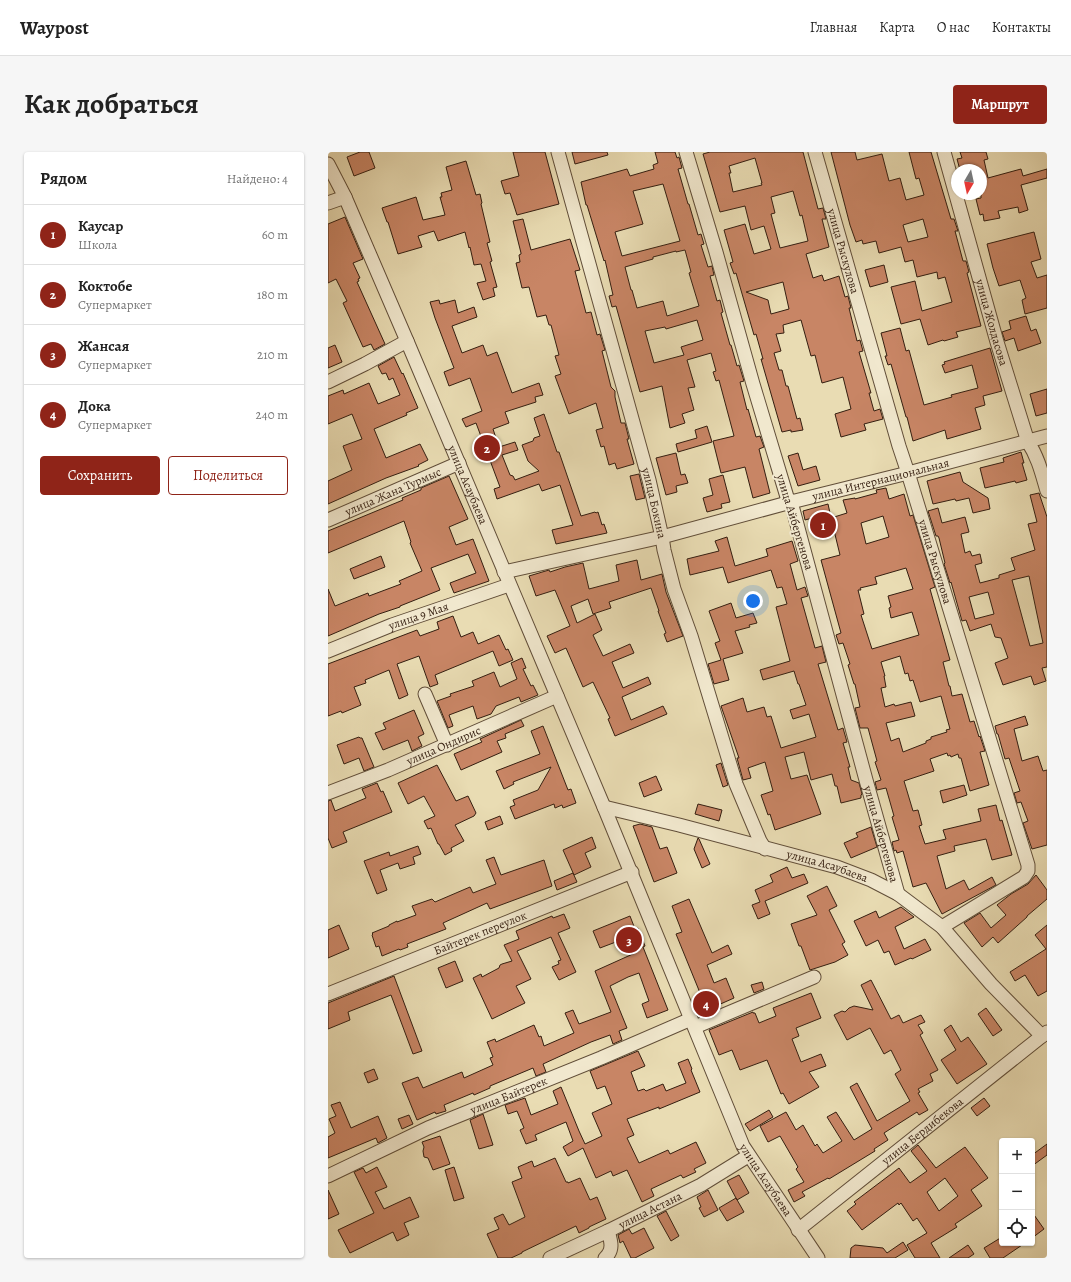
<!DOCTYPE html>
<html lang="ru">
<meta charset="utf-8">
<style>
body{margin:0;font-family:Alegreya,serif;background:#f6f6f6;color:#222}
.controls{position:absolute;right:12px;bottom:12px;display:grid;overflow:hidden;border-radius:4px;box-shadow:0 1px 3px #0004}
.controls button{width:36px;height:36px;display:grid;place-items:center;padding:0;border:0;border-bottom:1px solid #e0e0e0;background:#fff;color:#222;font:20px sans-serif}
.compass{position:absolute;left:623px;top:12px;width:36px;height:36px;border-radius:50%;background:#fff;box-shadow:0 1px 3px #0004;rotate:189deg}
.you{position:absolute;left:425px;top:449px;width:14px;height:14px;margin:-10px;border:3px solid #fff;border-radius:50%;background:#1a73e8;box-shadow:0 0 0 6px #1a73e833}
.badge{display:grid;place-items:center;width:26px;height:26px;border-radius:50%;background:#8f2418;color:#fff;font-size:13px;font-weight:700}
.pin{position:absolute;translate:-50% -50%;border:2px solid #fff;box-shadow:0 1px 4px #0006}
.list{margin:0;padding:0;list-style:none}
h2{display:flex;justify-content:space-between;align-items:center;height:52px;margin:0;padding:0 16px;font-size:17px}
h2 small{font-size:13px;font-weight:400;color:#767676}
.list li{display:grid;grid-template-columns:26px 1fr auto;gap:12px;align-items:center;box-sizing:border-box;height:60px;padding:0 16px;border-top:1px solid #e0e0e0}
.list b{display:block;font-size:15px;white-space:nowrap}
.list p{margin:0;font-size:13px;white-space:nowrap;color:#767676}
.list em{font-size:13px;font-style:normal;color:#767676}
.actions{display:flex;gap:8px;padding:12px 16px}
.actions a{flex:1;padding:9px 0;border:1px solid #8f2418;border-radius:4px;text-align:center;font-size:14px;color:#8f2418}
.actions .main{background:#8f2418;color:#fff}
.icon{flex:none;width:22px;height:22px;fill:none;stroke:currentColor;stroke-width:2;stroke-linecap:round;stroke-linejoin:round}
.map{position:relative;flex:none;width:719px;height:1106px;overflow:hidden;border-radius:4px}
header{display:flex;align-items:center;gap:24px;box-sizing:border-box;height:56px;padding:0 20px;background:#fff;border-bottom:1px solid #e0e0e0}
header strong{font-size:19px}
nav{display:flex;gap:22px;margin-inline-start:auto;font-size:14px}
.intro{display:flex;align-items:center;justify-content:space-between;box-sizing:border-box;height:96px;padding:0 24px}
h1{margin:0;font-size:28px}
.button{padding:10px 18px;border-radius:4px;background:#8f2418;color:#fff;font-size:14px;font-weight:700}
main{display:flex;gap:24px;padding:0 24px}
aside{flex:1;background:#fff;border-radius:4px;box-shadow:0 1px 3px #0004}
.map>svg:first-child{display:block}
.building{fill:#c88565;stroke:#341e10;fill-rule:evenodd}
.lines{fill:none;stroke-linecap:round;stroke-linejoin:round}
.street-casing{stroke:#614e39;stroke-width:15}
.street{stroke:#f1e8ce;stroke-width:13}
.labels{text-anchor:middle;stroke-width:4;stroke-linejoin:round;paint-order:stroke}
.street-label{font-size:12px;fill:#341e10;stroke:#f1e8ce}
</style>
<header>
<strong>Waypost</strong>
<nav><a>Главная</a><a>Карта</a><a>О нас</a><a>Контакты</a></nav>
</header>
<div class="intro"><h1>Как добраться</h1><a class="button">Маршрут</a></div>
<main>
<aside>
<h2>Рядом<small>Найдено: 4</small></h2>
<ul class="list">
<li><span class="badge">1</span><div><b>Каусар</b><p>Школа</p></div><em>60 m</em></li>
<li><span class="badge">2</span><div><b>Коктобе</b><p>Супермаркет</p></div><em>180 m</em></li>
<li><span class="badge">3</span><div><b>Жансая</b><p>Супермаркет</p></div><em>210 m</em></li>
<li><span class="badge">4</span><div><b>Дока</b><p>Супермаркет</p></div><em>240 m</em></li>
</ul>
<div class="actions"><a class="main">Сохранить</a><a>Поделиться</a></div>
</aside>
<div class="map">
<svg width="719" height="1106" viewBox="0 0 719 1106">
<rect width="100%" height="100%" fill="#e9dcb3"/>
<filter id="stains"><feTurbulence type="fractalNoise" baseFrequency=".005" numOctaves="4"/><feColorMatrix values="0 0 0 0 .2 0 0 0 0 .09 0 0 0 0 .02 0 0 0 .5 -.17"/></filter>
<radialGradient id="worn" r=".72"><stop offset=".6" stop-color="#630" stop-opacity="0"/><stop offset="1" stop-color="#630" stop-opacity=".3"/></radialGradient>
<path class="building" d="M32 0H41L47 16 26 24 19 5Z
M185 0H217L231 52 189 63 182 41 177 42 173 29 191 24Z
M244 0H279L280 3 247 12Z
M327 0H347L349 6 351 5 354 16 350 17 360 52H361L370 83 373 82 376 92 373 93 380 115 384 114 386 123 382 124 389 149 392 148 395 160 393 161 402 193H403L409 214 411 213 416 229 412 230 419 258 420 257 428 285 432 284 436 295 431 297 442 341 425 346 417 315 393 321 385 289 406 284 391 228 388 229 385 220 388 219 383 201 359 208 367 235 360 236 366 258 354 262 357 271 342 276 334 234 312 240 288 154 284 155 281 144 285 143 277 108 276 109 259 53H258L253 30 299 17 302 24 326 17 325 13 330 11ZM335 32 352 89 294 104 287 80 315 72 305 39ZM357 98 363 120 361 121 371 154 339 164 335 149 309 156 304 138H303L297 115 325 107V105L348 99V100ZM369 168 375 188 353 195 356 203 326 211 317 179 337 175 338 177Z
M382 0H475L490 57 495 56 498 67H494L501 95 478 102 485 126 494 123 496 129 511 124 517 145 520 144 523 156H521L529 189 532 188 535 199 531 200 543 241H541L546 259 552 257 555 267 536 272 538 278 513 285 507 262 523 257 515 225 494 231 487 203 483 204 473 168 455 173 456 181 448 182 453 199 446 201 451 218H454L458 234H460L469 267 472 266 475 278 463 280V278L454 280 433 207H435L428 182 426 183 408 121 406 122 402 111 405 110 396 78 417 72 426 102 443 97 436 74 423 78 417 54 392 60 375 2ZM427 6 434 31H433L434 33 405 40 401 21H403L401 14ZM465 39 472 64 474 63 480 89 452 96 443 62 447 61 443 45ZM455 130 461 157 443 162 440 148 418 140Z
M503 0H527L529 8 554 2 561 29 572 26 578 48 596 43 591 26 588 27 581 0H603L623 67H626L630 79H627L635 109H638L641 120 639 121 653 174 628 180 630 185 616 189 615 188 600 193 592 167 573 172 563 135 587 129 594 159 624 150 617 125 610 127 609 120 589 125 585 108 577 110 573 95 551 101 548 89 535 92 534 88 528 90 522 73ZM595 67 600 85 580 90 575 73Z
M632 0H658L660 7 656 8 660 26 693 17 695 24 719 17V26L693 33 700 58 691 61 690 55 670 59 672 66 656 69 655 62 652 63 648 47 653 46V18H632L629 7 634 6Z
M138 9 148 43 152 42 154 51 153 52 162 90 159 91 164 109 162 110 169 135 165 136 167 144 155 148 149 131 158 129 153 112 146 113 142 95 141 96 137 80 110 89 106 79 90 84 94 95 70 102 60 70H59L54 56 88 45 95 68 117 63 112 45H114L113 41 124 38 118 15Z
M17 65 35 107 25 111 32 126 30 127 31 129 29 130 57 192 46 198 43 192 35 195 15 151 19 149 8 127 0 131V72Z
M195 67 203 98 242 87 252 118 247 119 258 161 263 160 269 183 272 182 277 198 274 199 283 235 287 239V245L293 271H297L301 287H299L306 312 289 317 287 311 281 313 276 294 273 295 268 278 275 276 268 251 241 262 227 224 233 222 227 204 231 203 223 173H221L218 163 209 165 201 135 194 136 188 111 192 110 191 103 193 102V101L185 69Z
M706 80 713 107 703 110 709 126 719 123V156L697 162 694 148 698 146 692 128 671 134 665 116 659 92Z
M556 113 560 130 542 135 537 118Z
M111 148 112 152 127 148 130 161 146 155 149 165 124 174 134 201 155 193 159 204 169 200 184 241 211 231 215 243 207 245 208 250 177 260 181 271 165 277 171 295 187 290 190 298 174 303 182 323 185 324 187 328 211 319 200 309 194 293 205 289 206 286 212 284 206 266 216 262 229 300H231L253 364 267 360 268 361 270 360 274 373 276 372 279 381 228 392 224 378 245 373 232 333 214 339 211 332 169 347 166 337 172 335 148 271 138 275 134 267 154 259 142 226 121 234 116 220 126 216 107 166 102 150Z
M698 164 703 179 708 177 713 191 690 199 686 186 677 189 674 180 683 177 681 169Z
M572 176 578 199 581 198 596 253 624 245 623 243 650 236 644 213 617 221 614 213 617 212 616 210 662 196 674 239 655 244 657 253 647 256 653 277 619 287 617 278 585 289 579 265H578L563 212 560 213 557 204H559L553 181Z
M7 193 14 210 0 216V196Z
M66 205 74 222 75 221 90 256 78 261 79 263 46 277 58 306 92 292 100 308 90 313 91 314 58 326 0 352V329L24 318 15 294 34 287 24 262 0 272V244L15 238 16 242 41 231 50 252 72 243 65 226 61 228 58 221 54 222 50 214Z
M719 237V261L708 264 702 242Z
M379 274 384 290 350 300 348 292 369 286 367 278Z
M693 300 696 311H694L699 328 688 331 687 329 657 336 652 316 676 310 675 306Z
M348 301 353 323 357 322 360 331 348 334 349 340 338 343 328 306Z
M470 301 475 318 488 314 492 328 470 334 460 304Z
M632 320 635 330 660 346 662 357 645 361 641 346 628 349 627 347 605 352 599 329Z
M311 322 317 346 308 348 302 324Z
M395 323 402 350 393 352 394 356 379 360 375 346 385 343 381 327Z
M121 324 140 367 121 375 128 393 145 387 161 429 126 441 122 431 148 421 140 402 103 416 112 438 72 454V455L51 462 0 484V437L7 454 40 441 41 444 73 432 71 429 94 419 82 391 83 390 76 369 0 401V379L75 348 74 346 93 338V336Z
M558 336 561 347 576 342 582 364 585 363 607 435 602 437 622 508 615 510 621 534H622L624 544 634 542 642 570 646 569 651 585 652 584 657 599 652 600 661 633 642 639 633 606H631L630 602 623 605 622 603 620 604 619 601 602 607 606 619 576 629 585 659 590 658 594 673 591 674 597 692 618 687 615 678 653 669 650 657 668 653 672 669 674 668 684 703 664 708 658 687 626 694 627 699 609 704 618 737 636 728 641 738 664 725 668 733 614 762 598 731 585 735 575 699 569 701 568 698 566 699 564 690 571 688 564 665 566 664 558 636 549 638 547 630 553 628 547 610 549 609 540 576H532L527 556 532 555 527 532H526L520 513 522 512 515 491 511 492 508 483 513 481 493 408 512 403 503 366 519 361 515 348 527 346V347L549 341 548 338ZM555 364 561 385 538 392 533 371ZM578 416 585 437 560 444 563 455 561 456 563 466 584 460 591 483 544 497 533 463 536 462 530 438H533L532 436 549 432 547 425ZM572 504 577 522 580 521 582 529 585 528 592 550 613 544 622 577 618 578 619 580 603 585V587L598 589V591L575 600 571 586 563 589 558 571 587 564 583 550 567 554 566 552 557 555 553 536 558 535 556 524H557L553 510Z
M711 341 719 365V515L714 516 718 529 706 533 703 524 675 533 667 511 680 506 673 486 667 485 663 472 642 479 638 468 634 469 623 430 622 431 616 412 617 411 611 386 610 384H608L600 359 610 356 614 371 637 365 641 380 633 382 637 401 642 399 644 404 652 402 654 411 647 413 652 431 671 426V423L687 418 683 406 707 398 700 372 709 370 702 343ZM701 424 715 491 702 494 684 428ZM660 440 666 462 647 467 641 445Z
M500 352 502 361 477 368 475 359Z
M399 385 407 414 440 404 438 397 464 389 470 409 462 412 469 438 477 435 480 444 473 446 487 496 494 494 498 510 490 512 510 578 515 576 519 590 515 591 522 615H520L523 628 531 631 534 642 533 643V646L513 651 509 634H507L504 622 483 628 476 600 457 605 463 627 479 623 493 662 447 678 442 662 440 663 433 643 445 639 437 610 420 616 423 626 415 628 409 606H411L393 554 415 546 419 560 436 555 439 565 443 564 453 596 488 585 481 562 465 567 462 558 478 553 471 532H470L466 519 435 528 432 518 462 509 448 455 459 452 454 435 449 436 443 418 400 431 395 415 362 423 359 407 391 399 387 389Z
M53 404 57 415 26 427 22 417Z
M309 408 313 428 334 422 338 440 355 484 339 490 336 482 338 481 330 459H331L323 436 281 450 283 456 265 462 260 447 243 454 249 471 267 462 274 478 265 483 275 504 302 492 306 501 284 510 295 536 320 525 323 532 294 545 303 568 335 554 339 562 287 584 280 567 282 566 265 530 255 535 238 496 227 501 219 484 242 474 227 438 208 444 201 424 221 418 222 420 237 415 255 411 261 437 291 429 288 413Z
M403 451 408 466 425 461 429 471 421 473 422 475 407 479 415 501 395 507 401 528 386 532 380 512 393 508 387 491 392 489 381 459Z
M125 464 133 485 145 480 150 492 171 483 178 498 180 497 185 508 171 514 165 499 107 523 110 532 102 535 91 504 69 512 80 543 71 547 61 518 37 528 38 531 26 535 33 553 14 561 13 559 0 564V512L89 478 92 484 111 477 109 470Z
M194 506 198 516 195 517 203 534 205 533 210 543 193 550 191 545 168 554 163 562 149 567 145 554 121 563 125 574 120 576 109 549 123 544 122 542 146 534 144 529 166 520 172 535 189 527 183 511Z
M86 558 96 582 90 585 94 594 84 599 80 588 55 598 47 581 58 577 55 571Z
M697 564 700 573 686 577 694 609 710 604 715 619 719 618V693L704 697 695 671 700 669 693 650 689 651 686 641 692 639 681 606 677 607 670 582H669L667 574Z
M193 568 196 574 177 582 178 586 169 589 174 600 133 618 126 602 154 590 152 587Z
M215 574 240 638 243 637 248 651 235 656 234 653 227 656 226 652 187 667 182 655 187 653 185 648 210 638 223 615 185 630 186 632 176 637 168 619 212 602 203 579Z
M31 585 32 586H34L46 615 36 619 31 606 16 612 9 593Z
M393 611 400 633 395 635 388 613Z
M109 613 128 649 140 644 148 661 146 664 127 673 136 689 123 696 124 699 117 703 111 692H110L103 676 100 677 96 669 107 664 96 644 80 652 70 631Z
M328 624 334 638 316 645 311 631Z
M49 631 53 640 55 639 64 660 15 680 19 690 4 696 0 686V649L3 648 7 659 38 646 34 637Z
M636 633 639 643 615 651 612 639Z
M370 652 394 658 391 669 367 662Z
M172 664 175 672 160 678 157 670Z
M312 672 324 675 332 697 339 695 349 721 326 730 305 674Z
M543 675 549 695 523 706 516 691 530 685 528 681Z
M264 685 268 696 257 701 263 715 246 723 235 698Z
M370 686 371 687 382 712 374 716 366 697Z
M90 694 93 702 85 705 87 712 72 717 70 711 52 718 59 738 49 742 36 709 61 700 62 704Z
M166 705 173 723 216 708 224 734 162 757 159 751 115 771 118 777 79 792 80 795 72 798 71 797 54 804 51 794 48 795 44 783 45 782 44 781 61 774V773L69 769V770L88 763 84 754 104 747 107 750 142 735 145 741 168 732 158 708Z
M459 715 464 726 476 722 480 731 437 749 442 762 430 767 424 753 432 750 427 738 445 730 442 723Z
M245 721 249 730 229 738 226 729Z
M708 723 719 738V747L699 764V765L670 791 665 785 654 795 636 771 652 761 663 776 678 763 669 753 683 742 700 732Z
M499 734 509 754 501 758 517 790 514 792 520 803 507 810 482 818 473 794H471L463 772 489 763 479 744Z
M361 747 384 801 400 793 404 802 379 813 386 831 398 826 406 846 379 858 348 782 354 780 344 754Z
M573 755 586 765 567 775 576 797 597 787 603 798 584 807 583 806 567 813 561 799 556 801 550 788 538 794 526 769 548 759 551 766Z
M236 762 242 776 230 781 248 820 231 828 224 815 231 812 230 809 233 808 223 785 189 799 203 827 188 834 197 851 164 867 145 826 153 822 154 825 171 816 172 813 174 812 184 809 176 793 191 787 188 779 224 764 225 766Z
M302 764 307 777 310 776 317 794 315 795 340 858 319 866 314 852 321 849 311 821 300 825 282 834 299 876 291 879 294 888 285 892 282 883 263 890 215 912 218 920 208 924 205 916 162 934V936L146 943 145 941 116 953 118 959 108 962 107 960 89 968 74 931 90 925 95 936 134 920 136 926 165 913 162 906 165 905 159 890 167 887 168 890 206 873 211 885 213 884 216 894 246 881 237 861 245 858 251 872 283 860 267 819 307 801 301 785 272 796 265 779Z
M11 773 21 797 0 806V778Z
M719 773V839L710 844 697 823 687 829 682 820 718 797 707 783Z
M127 809 135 829 118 836 110 816Z
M66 824 94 899 85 902 63 843 20 860 22 868 0 877V851Z
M543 828 563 867 571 863 575 871 593 863 597 870 590 873 595 881 592 883 610 918 602 922 605 929 590 937 592 940 590 941 600 958 591 963 589 960 556 981 560 988 546 997 547 999 501 1027 500 1026 474 1040 477 1044 466 1050 460 1038 476 1030 468 1017 470 1015 452 984 440 990 432 974 458 960 468 978 475 973 487 994 489 992 495 1001 514 989 499 965 508 960 526 988 544 977 522 935 529 931 549 969 582 949 567 922 573 918 563 898 556 902 542 876 519 888 506 863 514 859 517 860 521 856 526 854 545 858 533 833Z
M434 830 436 837 426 841 423 833Z
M483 841 493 866 468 876 471 884 464 887 473 910 493 902 498 914 481 920 491 935 461 952 455 941 453 942 439 908 412 918 404 898 391 903 381 878 425 860V861H427L431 871 448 864 445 856Z
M658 856 674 878 665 884 650 862Z
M623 873 633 890 640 885 659 912 629 932 613 908 628 898 616 878Z
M310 899 317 914 303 920 310 939 316 937 318 939 335 932 338 939 358 931 350 911 360 907 364 917 363 918 372 940 331 957V955L299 967 306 983 299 986 311 1011 340 998 342 1002 368 990 378 1011 366 1017 368 1020 355 1026 353 1023 323 1037 326 1044 314 1050 299 1018 285 1024 283 1019 268 1026 255 996 240 1004 235 995 245 989 238 970 207 983 209 988 198 992 192 978 196 976 189 959 180 962 177 953 197 946 203 963 230 952 225 939 233 935 251 979 257 992 274 984 264 961 284 952 277 934 269 937 262 919Z
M46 917 50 927 40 931 36 921Z
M656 946 662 954 649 964 643 956Z
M12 950 23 976 50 964 59 986 50 991 48 986 0 1006V985L7 981 1 967 8 964 3 953Z
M441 958 445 965 422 979 417 972Z
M155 962 165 993 151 997 142 968Z
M81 963 85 972 74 977 70 967Z
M112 984 122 1012 105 1018 100 1006 96 1005 95 999 96 995 94 990Z
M719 992V1003L704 1014V1003Z
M590 993 608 1016 637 995 660 1026 643 1038 654 1054 627 1072 629 1075 603 1091 612 1106H587L579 1093 599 1081 589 1066 585 1069 573 1051 571 1053 570 1051 534 1078 519 1059 528 1052 526 1050 571 1016 582 1031 599 1019 583 999ZM617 1026 630 1044 611 1059 599 1040Z
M227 1006 238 1030H240V1031L252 1026 262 1048 269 1045 278 1067 261 1075V1076L251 1081 248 1074 194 1100V1101L183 1106H170L159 1082 171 1077 166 1066 175 1062 181 1073 197 1065 184 1030 194 1026 190 1015 204 1009 206 1015Z
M49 1015 59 1035 47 1040 56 1057 82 1045 91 1065 76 1071 81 1083 69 1089 65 1080 22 1101 10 1078 46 1061 26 1020 35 1016 38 1021Z
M126 1015 136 1046 126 1049 117 1018Z
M411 1023 421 1041 409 1048 399 1029Z
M0 1038 11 1062 0 1067Z
M380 1038 390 1058 376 1065 371 1056 373 1055 369 1045Z
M408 1046 416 1060 399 1069 391 1056Z
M338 1059 351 1084 343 1089 329 1064Z
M704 1060 716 1077 704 1086Z
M316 1076 326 1096 307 1106H303L295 1089 292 1091 290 1083 301 1077 304 1082Z
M674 1085V1091H697L675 1106H662L656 1096Z
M575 1090 580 1098 567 1106H522L523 1096 527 1093 555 1096 559 1101Z
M640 1093 646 1102 640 1106H621Z"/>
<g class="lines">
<g class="street-casing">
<g id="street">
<path id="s1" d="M230 0 321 328 334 385 336 398 346 437 363 484 408 632 432 689 437 697"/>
<path id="s2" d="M358 0 388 100 425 232 459 345 463 350 538 628 570 742"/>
<path id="s3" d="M487 0 571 294 580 321 700 713V719L696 725 614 775"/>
<path id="s4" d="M616 0 669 190 700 290C710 305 714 322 719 339"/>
<path id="s5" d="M0 12 17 45 79 189 276 655 415 994 490 1106"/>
<path d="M0 51 17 45"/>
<path d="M0 230 37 212 79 189"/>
<path id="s6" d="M0 368 131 311"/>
<path id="s7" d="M176 420 334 385 463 350 580 321 719 284"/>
<path id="s8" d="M0 499 64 473 181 433"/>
<path d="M97 542 119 593"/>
<path id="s9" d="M0 641 60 618 229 544"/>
<path id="s10" d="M276 655 351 673 509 715 543 728 570 742 614 775 663 832 714 884"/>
<path id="s11" d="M0 842 304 720"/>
<path d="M367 875 486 825"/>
<path id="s12" d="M0 1024 100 976 273 906 363 867"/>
<path id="s13" d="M470 1078 719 880"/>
<path id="s14" d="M222 1106 280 1079 373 1033 420 1004"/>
<path d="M277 1106C286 1098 283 1089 280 1079"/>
</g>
</g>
<use href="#street" class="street"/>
</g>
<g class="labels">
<g class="street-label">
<text dy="4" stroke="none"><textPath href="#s3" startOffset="103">улица Рыскулова</textPath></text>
<text dy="4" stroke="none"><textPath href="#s4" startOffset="177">улица Жолдасова</textPath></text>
<text dy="4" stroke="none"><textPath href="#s7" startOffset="388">улица Интернациональная</textPath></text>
<text dy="4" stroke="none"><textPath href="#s5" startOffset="350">улица Асаубаева</textPath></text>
<text dy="4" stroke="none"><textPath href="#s6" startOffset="71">улица Жана Турмыс</textPath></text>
<text dy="4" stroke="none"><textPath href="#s1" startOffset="364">улица Бокина</textPath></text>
<text transform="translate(467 370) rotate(73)" y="4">улица Айбергенова</text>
<text dy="4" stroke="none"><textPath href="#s3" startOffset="427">улица Рыскулова</textPath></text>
<text dy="4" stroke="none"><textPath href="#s8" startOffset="97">улица 9 Мая</textPath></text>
<text dy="4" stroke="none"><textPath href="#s9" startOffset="125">улица Ондирис</textPath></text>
<text dy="4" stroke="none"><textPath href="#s2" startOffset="710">улица Айбергенова</textPath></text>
<text dy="4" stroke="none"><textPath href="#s10" startOffset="231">улица Асаубаева</textPath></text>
<text dy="4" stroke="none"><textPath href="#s11" startOffset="164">Байтерек переулок</textPath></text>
<text dy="4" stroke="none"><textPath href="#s12" startOffset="198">улица Байтерек</textPath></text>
<text dy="4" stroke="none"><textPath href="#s13" startOffset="159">улица Бердибекова</textPath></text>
<text dy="4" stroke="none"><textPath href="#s5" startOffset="1107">улица Асаубаева</textPath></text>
<text dy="4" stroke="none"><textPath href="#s14" startOffset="111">улица Астана</textPath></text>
</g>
</g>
<rect width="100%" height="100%" filter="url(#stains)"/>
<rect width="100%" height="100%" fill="url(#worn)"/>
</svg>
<div class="controls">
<button>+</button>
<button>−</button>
<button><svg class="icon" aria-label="locate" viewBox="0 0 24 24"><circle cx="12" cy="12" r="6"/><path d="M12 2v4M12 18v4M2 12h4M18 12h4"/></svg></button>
</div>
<svg class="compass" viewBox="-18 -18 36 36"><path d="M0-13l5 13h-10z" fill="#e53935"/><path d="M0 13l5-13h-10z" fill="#767676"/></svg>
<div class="you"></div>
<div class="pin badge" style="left:495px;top:373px">1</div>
<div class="pin badge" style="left:159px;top:296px">2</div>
<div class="pin badge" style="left:301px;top:788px">3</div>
<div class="pin badge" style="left:378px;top:852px">4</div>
</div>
</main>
